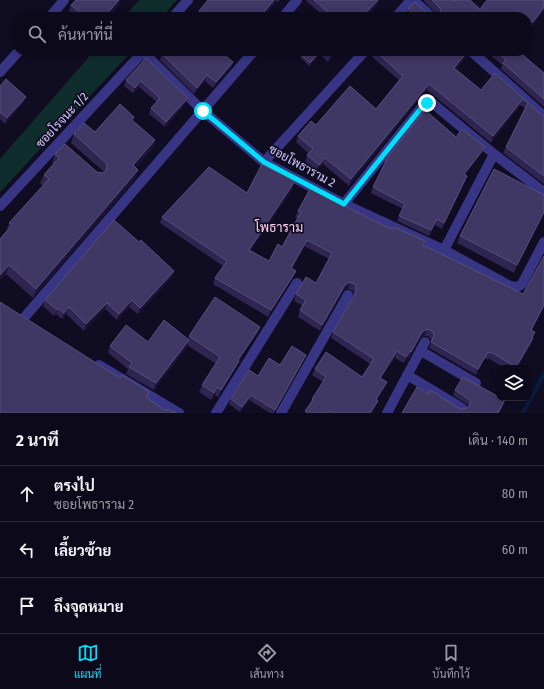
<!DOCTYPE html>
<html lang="th">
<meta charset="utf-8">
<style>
body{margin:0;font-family:"Fira Sans Condensed",Sarabun,sans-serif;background:#151223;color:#f1f3f6}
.controls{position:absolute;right:12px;bottom:12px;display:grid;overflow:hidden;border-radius:8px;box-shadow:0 2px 6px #0003}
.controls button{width:36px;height:36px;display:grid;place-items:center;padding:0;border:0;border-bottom:1px solid #2c2a39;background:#0c091a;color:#f1f3f6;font:20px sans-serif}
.stop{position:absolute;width:12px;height:12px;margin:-9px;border:3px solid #00dff9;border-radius:50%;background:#fff}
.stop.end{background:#00dff9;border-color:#fff;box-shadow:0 1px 4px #0008}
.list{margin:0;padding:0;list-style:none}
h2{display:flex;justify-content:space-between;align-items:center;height:52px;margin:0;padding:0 16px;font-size:17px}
h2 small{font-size:13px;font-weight:400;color:#9a9aa2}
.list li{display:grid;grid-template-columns:26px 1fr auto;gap:12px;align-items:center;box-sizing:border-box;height:56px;padding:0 16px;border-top:1px solid #2c2a39}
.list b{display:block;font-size:15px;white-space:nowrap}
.list p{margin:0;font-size:13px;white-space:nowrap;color:#9a9aa2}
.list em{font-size:13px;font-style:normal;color:#9a9aa2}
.icon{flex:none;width:22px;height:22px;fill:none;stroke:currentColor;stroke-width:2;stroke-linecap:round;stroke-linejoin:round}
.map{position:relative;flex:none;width:544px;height:413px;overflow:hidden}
.search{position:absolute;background:#0c091a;box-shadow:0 2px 6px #0003;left:12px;right:12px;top:12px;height:44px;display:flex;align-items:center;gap:10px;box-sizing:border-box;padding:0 14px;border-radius:16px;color:#9a9aa2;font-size:15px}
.sheet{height:220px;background:#0c091a}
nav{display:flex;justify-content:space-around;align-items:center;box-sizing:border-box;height:56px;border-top:1px solid #2c2a39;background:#0c091a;font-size:11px;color:#9a9aa2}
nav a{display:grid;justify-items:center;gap:2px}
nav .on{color:#00dff9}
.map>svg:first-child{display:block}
.green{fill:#0f2d2c}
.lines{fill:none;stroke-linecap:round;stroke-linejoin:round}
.stream{stroke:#071c41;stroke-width:4}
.minor{stroke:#383584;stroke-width:10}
.wall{fill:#2e2551}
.shaded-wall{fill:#1a1336}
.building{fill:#3f3764;stroke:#574f7c}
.route{stroke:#00dff9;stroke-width:5}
.labels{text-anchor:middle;stroke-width:3.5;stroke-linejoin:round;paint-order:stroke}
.street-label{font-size:12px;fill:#d4ceff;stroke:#100c22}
.neighbourhood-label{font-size:13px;fill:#ffd0ee;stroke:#100c22}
</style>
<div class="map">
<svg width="544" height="413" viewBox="0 0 544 413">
<rect width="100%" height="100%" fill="#100c22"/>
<path class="green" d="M139 0H177L162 17H124Z
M94 51H132L0 192V159Z"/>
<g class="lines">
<path class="stream" d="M523 413 544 374"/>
<path class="minor" d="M413 0 432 17
M50 17 64 0
M173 17 188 0
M283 17 297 0
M396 17 411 0
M471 51 544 116
M143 52 203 111 264 162 344 204 444 250 510 286 517 287 522 284 544 242
M0 72 19 51
M264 162 365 51
M344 204 422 107 427 103 431 102 494 154 544 192
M0 206 144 51
M444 250 494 154
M23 319 254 51
M421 351 476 383
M99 365 179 413
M407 375 462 408
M216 413 297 283
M281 413 348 295
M387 413 425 342"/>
</g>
<path class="wall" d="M76 0H120L118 6 108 17H74L69 12 71 5Z
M208 0H280L278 2 276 1 263 17H197L199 11Z
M307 0H379L378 4 366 17H325L306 1Z
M424 0H454L455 1 480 9 544 0V10L530 29 528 27 527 28V17L438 16V15L424 1Z
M408 9 430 16 436 17H408L406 15Z
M305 51H338L328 62 319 53 318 56 309 66 300 57 301 55Z
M375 51 467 56 456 69 481 90 495 73 542 115 544 116V184L503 153 506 147 525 108 520 105 491 143 427 90 349 186 323 164 316 171 305 162 307 155 309 154 296 142 298 136 316 125 376 109 399 80 372 57Z
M486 51H518L544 73V107L501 69 502 65Z
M162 54H224L233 62 231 68 213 88 205 81 194 94 160 60Z
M146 58 188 98 186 103 165 127 149 114 151 108 157 102 139 87 133 93 124 86 126 80Z
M0 86 24 102 5 124 0 119Z
M133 121 155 140 152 149 135 168 138 170 135 179 33 298 6 274 0 280V239L6 232 9 223 43 186 40 183 44 175 53 164 52 163 55 154 97 172 103 173H104L103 171 71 143 74 134 95 132Z
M456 137 482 153 465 175 467 176 465 181 442 229 435 225 429 236 397 221 403 209 371 193 373 187Z
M293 188 250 251 269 261 282 247 298 218 295 217 298 211 393 229 425 241 424 245 532 331 533 338 531 344 517 368H504L488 358V360L485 358 476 375 429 348 431 342V339L428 336H424L420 339 409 358H408L404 363 395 358 381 378 384 388 377 400 375 407 372 413H305L312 399 323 382 312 375 315 369 362 377 370 364 331 338 333 332 354 296 353 291 348 289 343 291 320 331 298 317 300 310 303 306 294 301 296 294 316 283 329 259 304 246 292 269 296 271 293 278 268 317 213 284 215 278 223 266 160 223 162 217 247 193Z
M544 195 514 273 457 243 460 236Z
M139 242 174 271 172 277 138 314 129 307 117 320 105 309 84 331 66 314 62 319 56 314 54 316 43 306 45 300Z
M260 327 257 334 238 362 236 368 218 397 215 395 211 400 199 392 202 385 216 364 187 345V347L154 390 126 374 128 369 108 353 110 346 188 339 189 336Z
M304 360 274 413H270L249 400 240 412 229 404 231 399 258 376 280 365Z
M455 390 503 405 499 413H402L460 409H464L468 407V405L453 395Z"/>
<path class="shaded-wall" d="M119 0H120L118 6 108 17H104Z
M274 0H276L263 17H260Z
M378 0H379L378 4 366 17H362Z
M544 7V10L530 29 533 22Z
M530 21 528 27 527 28V24Z
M224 51H227L220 58 222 53Z
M335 51H338L328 62 330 56Z
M468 51H469L467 56 452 74 454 68Z
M319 53 318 56 309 66 310 63Z
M233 62 231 68 213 88 216 82Z
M207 75 205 81 194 94 197 88Z
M141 81 139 87 133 93 135 88Z
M429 84 427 90 349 186 351 179Z
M26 97 24 102 5 124 7 118Z
M188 98 186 103 165 127 166 122Z
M523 99 520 105 491 143 493 136Z
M155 140 152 149 130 174 133 165Z
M485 147 482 153 462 179 464 174Z
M325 158 323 164 316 171 319 165Z
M138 170 135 179 33 298 36 289Z
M467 176 465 181 442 229 444 223Z
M295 181 293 188 247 256 249 250Z
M544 212V214L514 273 517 265Z
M437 219 435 225 429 236 431 230Z
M307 240 304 246 288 275 291 268Z
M9 265 6 274 0 280V275Z
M174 271 172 277 138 314 140 308Z
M296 271 293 278 268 317 271 310Z
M350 282 348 289 343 291 320 331 322 325 345 285Z
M132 300 129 307 117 320 119 314Z
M107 303 105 309 84 331 86 324Z
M544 305V306L529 337 531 330Z
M69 307 66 314 62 319 64 313Z
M58 308 56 314 54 316Z
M260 327 257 334 238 362 236 368 218 397 221 390 238 360Z
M427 329 424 336 420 339 409 358 411 352 422 332Z
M533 338 531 344 517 368H516Z
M189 340 187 347 154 390 156 383Z
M397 351 395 358 377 384 380 378Z
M410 351 408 358 404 363 406 357Z
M488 352 485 358 476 375 478 369Z
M306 355 304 360 273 413 275 410Z
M387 382 384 388 373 406 376 399Z
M217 387 215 395 211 400 214 393Z
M251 395 249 400 240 412 242 407Z
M505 400 503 405 499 413H498Z
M378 401 372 413H370Z"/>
<path class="building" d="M76 0H119L104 17H85L71 5Z
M208 0H274L260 17H201L203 14 199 11Z
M314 0H378L362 17H333Z
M432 0H454L455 1 456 0H470L480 9 487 0H544V7L533 22 530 21 527 24V17H436L439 15 441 12 440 8Z
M415 2 430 16 436 17H418L408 9Z
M165 51H224L222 53 233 62 216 82 207 75 197 88 162 54Z
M305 51H317L319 53 310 63 301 55Z
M325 51H335L330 56Z
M375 51H468L454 68 481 90 495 73 542 115 544 116V176L506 147 528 103 523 99 493 136 429 84 351 179 325 158 319 165 307 155 313 149 298 136 311 121 316 125 350 86 376 109 403 76Z
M496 51H518L544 73V99L503 63 506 60Z
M146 58 188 98 166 122 151 108 160 98 141 81 135 88 126 80Z
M6 79 26 97 7 118 0 112V86Z
M120 104 134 117 132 120 155 140 133 165 138 170 36 289 9 265 0 275V239L12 225 9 223 49 179 44 175 59 158 55 154 65 144 97 172 103 173 106 171 107 166 106 163 74 134 84 123 95 132Z
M425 110 456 137 462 129 485 147 464 174 467 176 444 223 437 219 431 230 399 216 405 204 373 187 389 155Z
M262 164 295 181 249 250 269 261 278 244 282 247 301 212 298 211 310 189 387 227 393 229 394 227 425 241 423 245 523 294 544 256V305L531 330 535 332 532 337 533 338 516 367 491 352 490 353 488 352 478 369 431 342 434 336 433 332 430 330 427 329 422 332 411 352 410 351 406 357 397 351 380 378 387 382 376 399 378 401 370 413H332L329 411 328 413H308L305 411 313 400 312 399 326 377 315 369 326 352 362 377 374 359 333 332 356 292V285L350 282 345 285 322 325 300 310 306 300 296 294 306 277 316 283 332 253 307 240 291 268 296 271 271 310 215 278 227 261 162 217 209 167 247 193Z
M494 169 544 195V212L517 265 460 236Z
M114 220 139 242 141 240 174 271 140 308 132 300 119 314 107 303 86 324 69 307 64 313 58 308 57 310 45 300Z
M215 297 260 327 238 360 239 361 221 390 217 387 214 393 202 385 220 357 189 336Z
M0 302 120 378 122 375 149 392 146 397 166 411 168 409 176 413H0Z
M164 320 189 340 156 383 129 367 132 363 110 346 126 325 148 342Z
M292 346 306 355 275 410 251 395 242 407 231 399 249 370 258 376 269 358 280 365Z
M463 377 499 397V398H501L505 400 498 413H402L417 387 428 394 430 390 460 409H464L470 406V400L455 390Z"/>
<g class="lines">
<path class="route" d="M203 111 264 162 344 204 422 107 427 103"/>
</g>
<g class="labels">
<g class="street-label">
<text transform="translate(62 120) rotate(-47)" y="4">ซอยโรจนะ 1/2</text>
<text transform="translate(302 166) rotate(29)" y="4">ซอยโพธาราม 2</text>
</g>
<g class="neighbourhood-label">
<text x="279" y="232">โพธาราม</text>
</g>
</g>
</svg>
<div class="controls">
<button><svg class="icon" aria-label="layers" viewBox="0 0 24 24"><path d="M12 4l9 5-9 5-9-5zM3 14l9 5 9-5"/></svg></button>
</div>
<div class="stop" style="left:203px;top:111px"></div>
<div class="stop end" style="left:427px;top:103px"></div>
<div class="search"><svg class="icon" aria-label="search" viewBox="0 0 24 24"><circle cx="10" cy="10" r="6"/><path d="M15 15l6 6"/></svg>ค้นหาที่นี่</div>
</div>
<section class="sheet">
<h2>2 นาที<small>เดิน · 140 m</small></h2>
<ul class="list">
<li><svg class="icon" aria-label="ahead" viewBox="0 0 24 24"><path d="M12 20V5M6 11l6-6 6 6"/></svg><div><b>ตรงไป</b><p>ซอยโพธาราม 2</p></div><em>80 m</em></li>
<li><svg class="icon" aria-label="left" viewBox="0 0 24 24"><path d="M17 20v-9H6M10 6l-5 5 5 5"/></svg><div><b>เลี้ยวซ้าย</b></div><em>60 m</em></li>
<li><svg class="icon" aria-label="arrive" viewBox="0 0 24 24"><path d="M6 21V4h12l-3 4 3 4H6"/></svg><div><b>ถึงจุดหมาย</b></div></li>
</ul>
</section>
<nav>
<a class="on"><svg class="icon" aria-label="map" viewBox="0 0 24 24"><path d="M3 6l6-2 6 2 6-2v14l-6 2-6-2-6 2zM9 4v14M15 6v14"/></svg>แผนที่</a>
<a><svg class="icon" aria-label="directions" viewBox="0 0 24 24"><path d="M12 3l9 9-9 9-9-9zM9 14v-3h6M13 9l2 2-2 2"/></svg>เส้นทาง</a>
<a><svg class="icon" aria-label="saved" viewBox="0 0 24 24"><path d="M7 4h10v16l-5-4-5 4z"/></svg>บันทึกไว้</a>
</nav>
